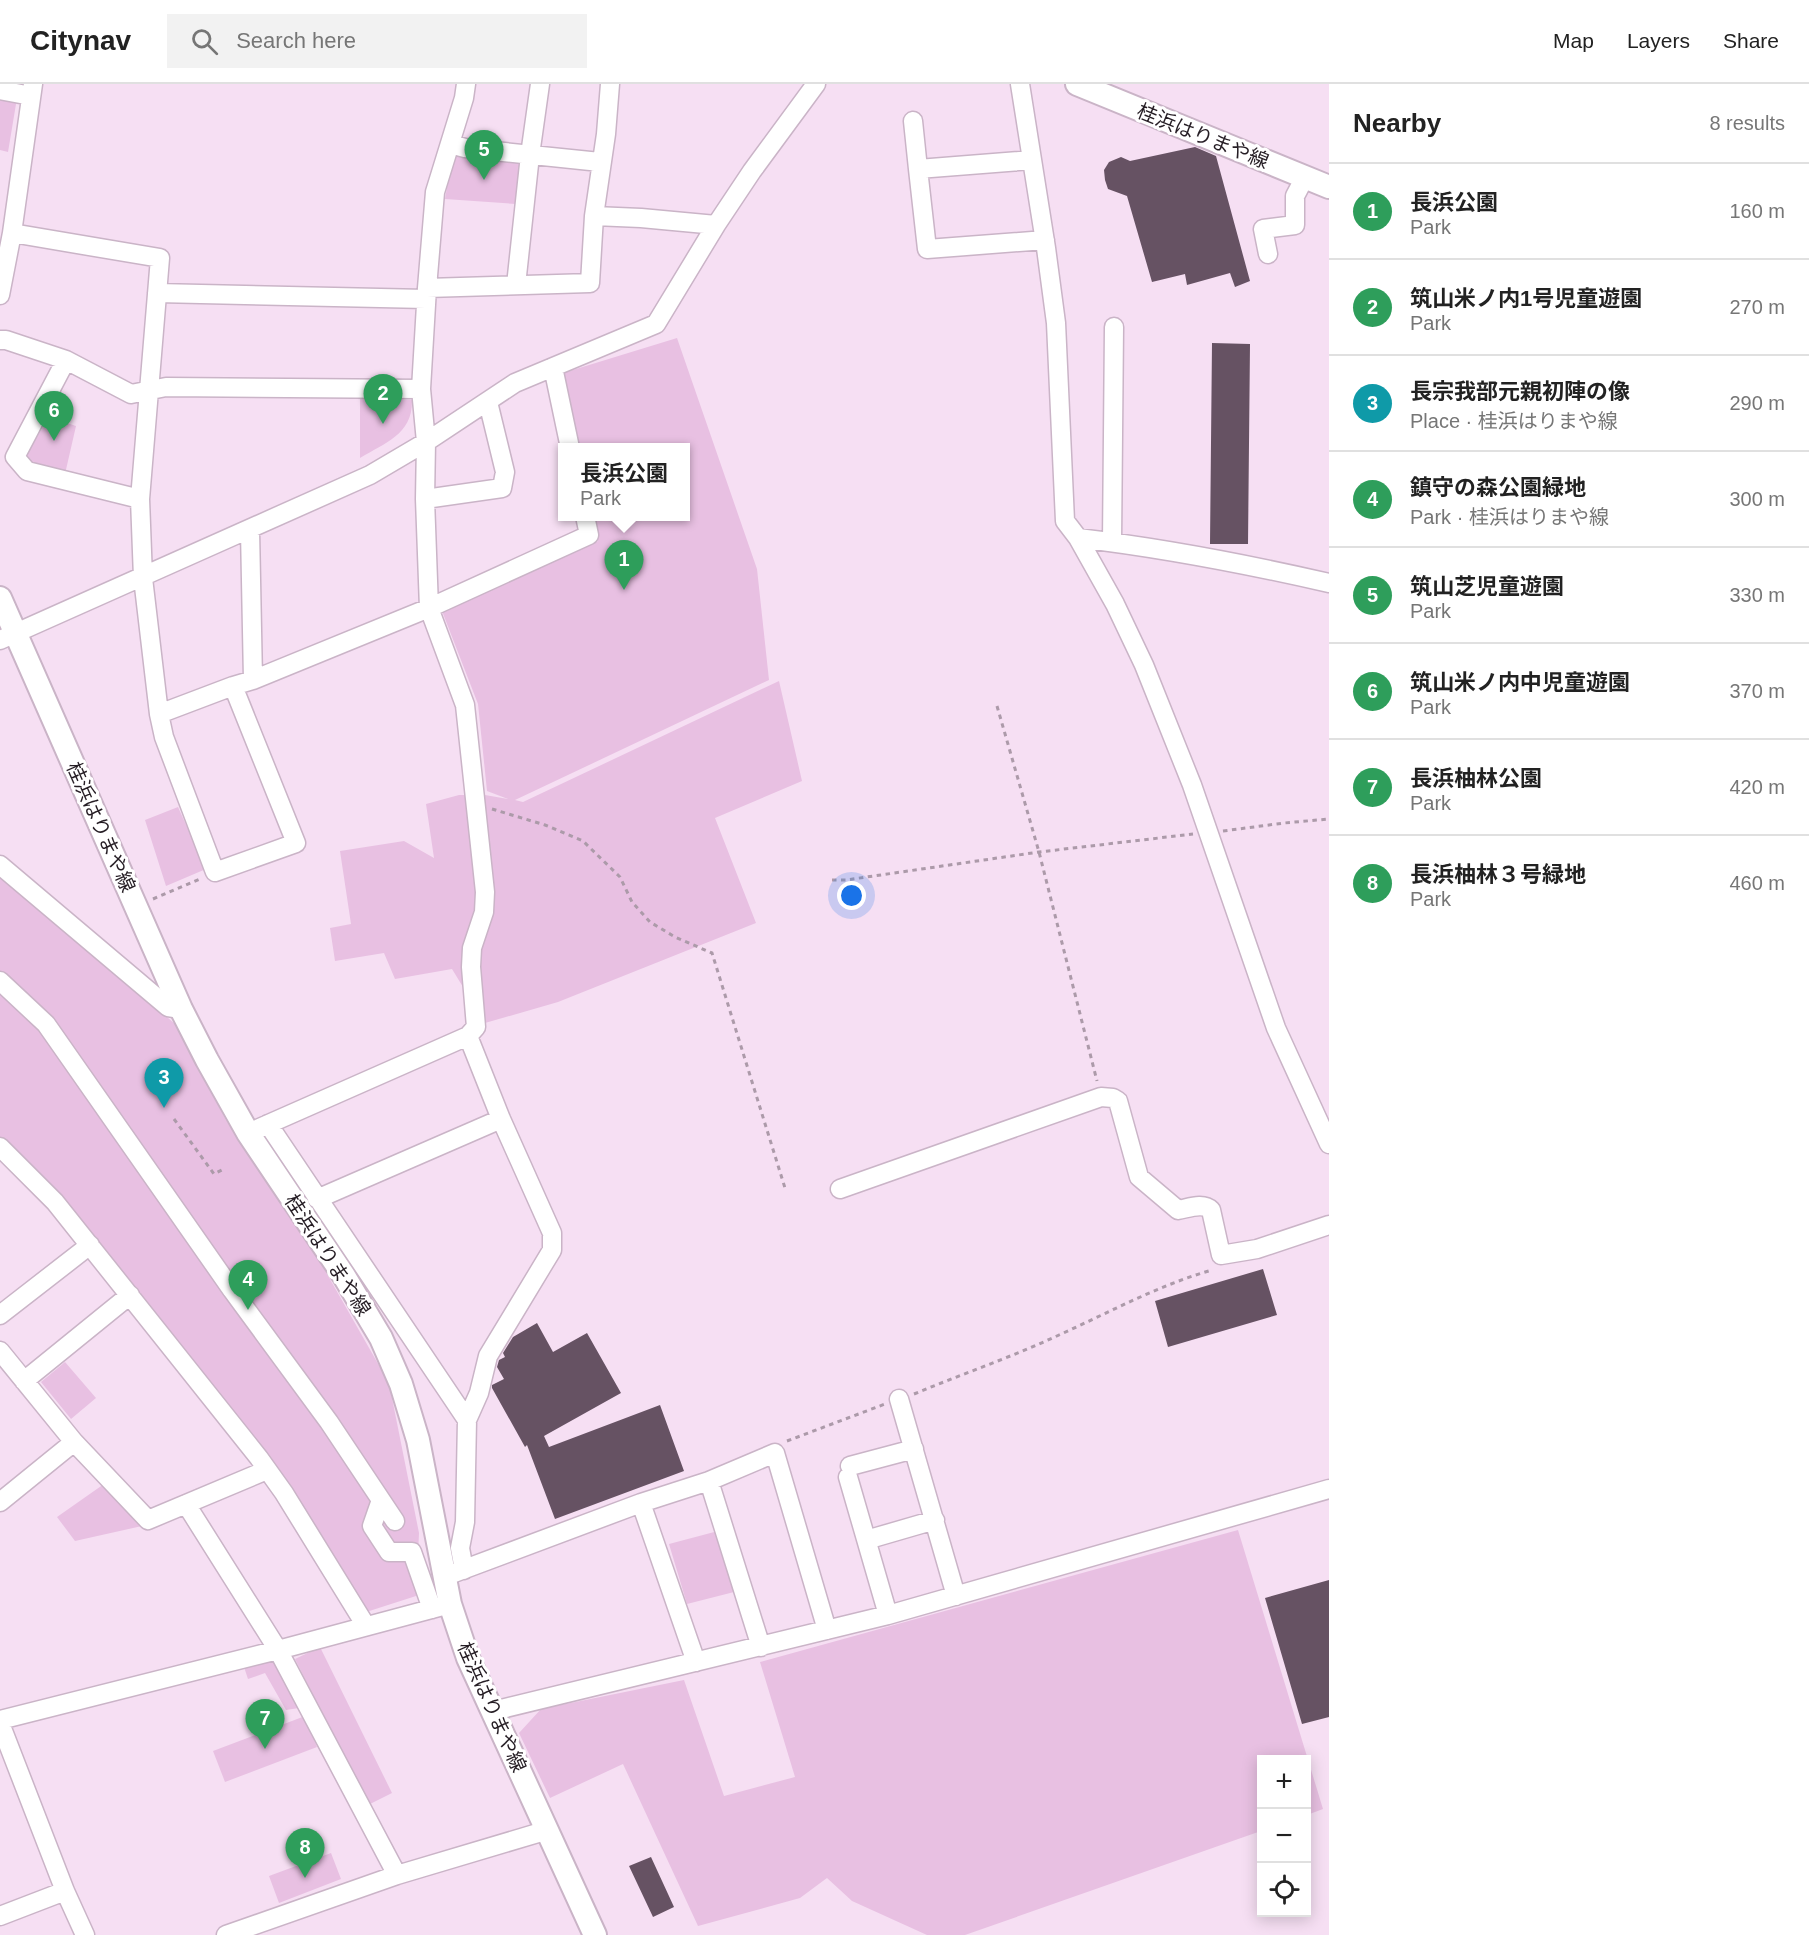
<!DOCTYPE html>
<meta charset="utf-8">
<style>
body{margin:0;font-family:Helvetica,"Noto Sans JP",sans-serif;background:#f2f2f2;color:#222}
.controls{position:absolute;right:18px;bottom:18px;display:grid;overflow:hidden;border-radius:0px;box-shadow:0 3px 15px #0003}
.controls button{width:54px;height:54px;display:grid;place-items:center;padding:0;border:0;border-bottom:2px solid #e0e0e0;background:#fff;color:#222;font:30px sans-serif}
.you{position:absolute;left:852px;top:812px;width:21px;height:21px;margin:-15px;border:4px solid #fff;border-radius:50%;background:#1a73e8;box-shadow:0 0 0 9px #1a73e833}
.badge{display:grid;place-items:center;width:39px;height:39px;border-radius:50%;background:#1a73e8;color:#fff;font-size:20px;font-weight:700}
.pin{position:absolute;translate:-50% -50px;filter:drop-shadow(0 2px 3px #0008)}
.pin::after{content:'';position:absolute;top:32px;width:21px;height:18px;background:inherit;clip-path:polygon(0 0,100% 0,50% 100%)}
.popup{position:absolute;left:558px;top:359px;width:132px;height:78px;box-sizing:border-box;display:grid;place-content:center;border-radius:0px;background:#fff;filter:drop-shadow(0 2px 4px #0005);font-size:20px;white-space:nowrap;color:#767676}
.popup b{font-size:22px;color:#222}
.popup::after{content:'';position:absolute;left:50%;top:100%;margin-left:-12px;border:12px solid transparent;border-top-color:#fff}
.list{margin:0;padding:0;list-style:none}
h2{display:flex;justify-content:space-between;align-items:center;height:78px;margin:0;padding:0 24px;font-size:26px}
h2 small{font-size:20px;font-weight:400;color:#767676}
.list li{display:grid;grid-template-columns:39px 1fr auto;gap:18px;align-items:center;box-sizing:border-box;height:96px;padding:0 24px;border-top:2px solid #e0e0e0}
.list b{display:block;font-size:22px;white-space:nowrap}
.list p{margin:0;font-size:20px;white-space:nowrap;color:#767676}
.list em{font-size:20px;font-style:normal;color:#767676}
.icon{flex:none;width:33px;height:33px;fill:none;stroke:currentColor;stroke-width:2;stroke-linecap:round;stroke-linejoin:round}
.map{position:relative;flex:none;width:1329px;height:1851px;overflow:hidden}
header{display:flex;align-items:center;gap:36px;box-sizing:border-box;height:84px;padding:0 30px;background:#fff;border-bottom:2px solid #e0e0e0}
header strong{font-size:28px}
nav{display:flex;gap:33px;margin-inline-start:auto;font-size:21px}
.search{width:420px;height:54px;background:#f2f2f2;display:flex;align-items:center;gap:15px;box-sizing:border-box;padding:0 21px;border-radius:0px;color:#767676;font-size:22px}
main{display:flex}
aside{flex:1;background:#fff}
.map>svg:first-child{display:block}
.green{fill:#e8c0e2}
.building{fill:#665263}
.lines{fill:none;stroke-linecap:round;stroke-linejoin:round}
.minor-casing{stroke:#cab4c7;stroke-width:21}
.major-casing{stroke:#cab4c7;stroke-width:26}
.path{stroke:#ac9aa9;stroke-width:3;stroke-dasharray:4.5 4.5;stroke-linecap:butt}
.minor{stroke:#fff;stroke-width:18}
.major{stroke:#fff;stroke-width:22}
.labels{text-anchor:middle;stroke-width:6;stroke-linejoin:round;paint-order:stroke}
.street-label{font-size:20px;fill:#251d24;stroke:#fff}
</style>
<header>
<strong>Citynav</strong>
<div class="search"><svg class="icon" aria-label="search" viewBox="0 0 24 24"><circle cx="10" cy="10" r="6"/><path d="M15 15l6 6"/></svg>Search here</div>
<nav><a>Map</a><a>Layers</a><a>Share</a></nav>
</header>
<main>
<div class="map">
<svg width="1329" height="1851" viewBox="0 0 1329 1851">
<rect width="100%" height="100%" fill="#f6dff3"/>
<path class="green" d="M0 11 17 14 8 68 0 66Z
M453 69 521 77 516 120 445 115Z
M677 254 757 485 769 596 515 716 523 718 779 597 802 697 715 734 756 839 558 918 485 939 452 885 395 895 384 869 335 877 330 844 351 840 340 767 404 757 434 774 426 720 459 711H485L508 715 487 707 478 620 442 527 598 457 593 433 686 432V364L579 363 563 289Z
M360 313 412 316C413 350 385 359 360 374Z
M49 333 76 342 65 390 31 382 26 371Z
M178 723 206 785 166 802 145 736Z
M0 793 80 857 175 940 226 1036 306 1153 389 1299 419 1449 416 1512 360 1530 272 1382 0 1054Z
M65 1278 96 1314 71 1335 41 1298Z
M104 1400 142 1442 75 1457 57 1433Z
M1238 1446 1323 1725 1307 1731 1306 1676H1262L1261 1747 965 1851H927L852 1817 827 1794 800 1814 698 1842 623 1680 550 1714 519 1649 541 1625 684 1596 724 1712 795 1693 760 1578Z
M718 1447 738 1507 687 1520 669 1460Z
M320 1563 392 1709 368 1721 295 1575Z
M272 1575 299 1624 286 1626 265 1589 248 1595 244 1583Z
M305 1632 317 1663 225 1698 213 1667Z
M331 1769 341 1795 279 1819 269 1792Z"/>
<path class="building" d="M1195 63 1216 72 1250 197 1235 203 1230 189 1187 201 1185 190 1152 198 1127 112 1108 105 1105 96 1104 86 1109 78 1121 73 1130 77Z
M1212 259 1250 260 1248 460H1210Z
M1263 1185 1277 1231 1168 1263 1155 1217Z
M537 1239 553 1268 587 1249 621 1309 544 1352 549 1363 660 1321 684 1387 555 1435 527 1361 525 1363 492 1304V1301L504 1295 497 1283 499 1276 505 1273 503 1269 513 1253Z
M1329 1496V1633L1302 1640 1265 1514Z
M651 1773 674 1823 653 1833 629 1782Z"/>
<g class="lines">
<g class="minor-casing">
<path id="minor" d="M1020 0 1046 164 1056 239 1065 437 1078 454 1115 520 1144 581 1192 701 1276 944 1329 1060
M0 6 31 12
M913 37 918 85
M450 60 465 64 600 78
M1032 76 918 85 927 165 1045 156
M594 132 641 134 716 141
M12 149 160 174 140 415 143 494 159 630
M1268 170 1263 145 1295 141V112L1305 93
M516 201 530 71 540 0
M427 204 590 199 594 132 606 50 610 0
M157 209 426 215
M0 211 12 149 33 0
M0 256H6L66 276 131 310 166 303 421 305
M66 276 15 373 27 387 140 415
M553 283 570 364
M425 415 502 404 505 388 488 318
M250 446 253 596
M1078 454C1162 464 1246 480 1329 499
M1112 458 1114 243
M0 556 370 391 426 358 515 299 656 240 716 141 752 87 816 0
M233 602 296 759 215 788 164 653 159 630 233 602 253 596 429 524 589 451 585 432
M0 781 168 923 181 925
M0 897 46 940 232 1206 329 1338 395 1437
M268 1040 467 1336
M248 1049 468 952 476 943 471 883 472 864 484 828 485 808 465 621 429 524 425 415 426 358 421 305 427 204 435 108 464 14 466 0
M0 1063 55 1118 259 1374 284 1409 366 1542
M840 1105 1101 1013 1113 1014 1118 1017 1139 1093 1178 1126C1189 1124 1203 1118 1211 1126L1221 1171 1257 1165 1329 1141
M317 1115 501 1035
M0 1231 90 1161
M0 1267 74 1358 0 1418
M24 1297 130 1211
M899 1315 956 1512
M74 1358 148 1436 267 1386
M850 1382 914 1365
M848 1393 888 1531
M709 1397 761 1563
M381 1416 372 1442 389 1468H412L432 1525
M641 1419 696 1578
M186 1420 278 1566 397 1791
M873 1454 935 1436
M464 1486 460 1464 465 1438 467 1336 479 1309 488 1272 552 1166V1149L501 1035 468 952
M454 1489 641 1419 709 1397 775 1369 827 1546
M493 1627 888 1531 1329 1405
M0 1636 278 1566 450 1520
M0 1639 65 1807 85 1851
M0 1832 65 1807
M226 1851 397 1791 548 1746"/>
</g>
<g class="major-casing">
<path id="major" d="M1077 0 1329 103
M0 514 181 925 207 976 248 1049 344 1192 381 1254 401 1300 418 1356 450 1520 468 1574 595 1851"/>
</g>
<path class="path" d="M997 622 1039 768 1097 997
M492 725 545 741 583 757 620 793 632 818 650 838 675 853 712 869 785 1104
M1223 747 1284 739 1329 735
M832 796H846L1039 768 1193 750
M153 815 200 795
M174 1035 214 1090 222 1086
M914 1310C962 1290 1012 1273 1059 1251 1110 1228 1159 1201 1212 1186
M787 1357 885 1320"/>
<use href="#minor" class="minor"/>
<use href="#major" class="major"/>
</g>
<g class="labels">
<g class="street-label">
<text transform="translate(1203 52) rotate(22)" y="7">桂浜はりまや線</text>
<text transform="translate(101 743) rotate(66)" y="7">桂浜はりまや線</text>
<text transform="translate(328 1171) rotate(57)" y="7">桂浜はりまや線</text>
<text transform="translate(492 1623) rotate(66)" y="7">桂浜はりまや線</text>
</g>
</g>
</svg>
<div class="controls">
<button>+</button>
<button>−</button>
<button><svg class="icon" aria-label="locate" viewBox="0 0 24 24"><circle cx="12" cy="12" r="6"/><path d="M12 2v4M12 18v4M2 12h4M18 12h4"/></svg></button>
</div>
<div class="you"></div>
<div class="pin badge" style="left:624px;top:506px;background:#2e9e5b">1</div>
<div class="popup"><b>長浜公園</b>Park</div>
<div class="pin badge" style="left:383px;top:340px;background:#2e9e5b">2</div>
<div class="pin badge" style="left:164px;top:1024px;background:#0f9aa8">3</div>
<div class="pin badge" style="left:248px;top:1226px;background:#2e9e5b">4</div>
<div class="pin badge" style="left:484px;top:96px;background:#2e9e5b">5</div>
<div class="pin badge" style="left:54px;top:357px;background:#2e9e5b">6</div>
<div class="pin badge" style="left:265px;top:1665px;background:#2e9e5b">7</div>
<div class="pin badge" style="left:305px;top:1794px;background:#2e9e5b">8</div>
</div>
<aside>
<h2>Nearby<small>8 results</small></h2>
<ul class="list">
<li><span class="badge" style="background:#2e9e5b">1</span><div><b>長浜公園</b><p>Park</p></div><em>160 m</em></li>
<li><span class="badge" style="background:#2e9e5b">2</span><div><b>筑山米ノ内1号児童遊園</b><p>Park</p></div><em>270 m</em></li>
<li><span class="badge" style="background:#0f9aa8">3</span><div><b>長宗我部元親初陣の像</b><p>Place · 桂浜はりまや線</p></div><em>290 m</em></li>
<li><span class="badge" style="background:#2e9e5b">4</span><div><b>鎮守の森公園緑地</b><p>Park · 桂浜はりまや線</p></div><em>300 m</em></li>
<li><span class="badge" style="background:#2e9e5b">5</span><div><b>筑山芝児童遊園</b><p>Park</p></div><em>330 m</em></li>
<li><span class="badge" style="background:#2e9e5b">6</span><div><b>筑山米ノ内中児童遊園</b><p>Park</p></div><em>370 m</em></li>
<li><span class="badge" style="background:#2e9e5b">7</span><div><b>長浜柚林公園</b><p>Park</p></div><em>420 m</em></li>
<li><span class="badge" style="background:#2e9e5b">8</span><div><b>長浜柚林３号緑地</b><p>Park</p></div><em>460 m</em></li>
</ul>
</aside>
</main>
